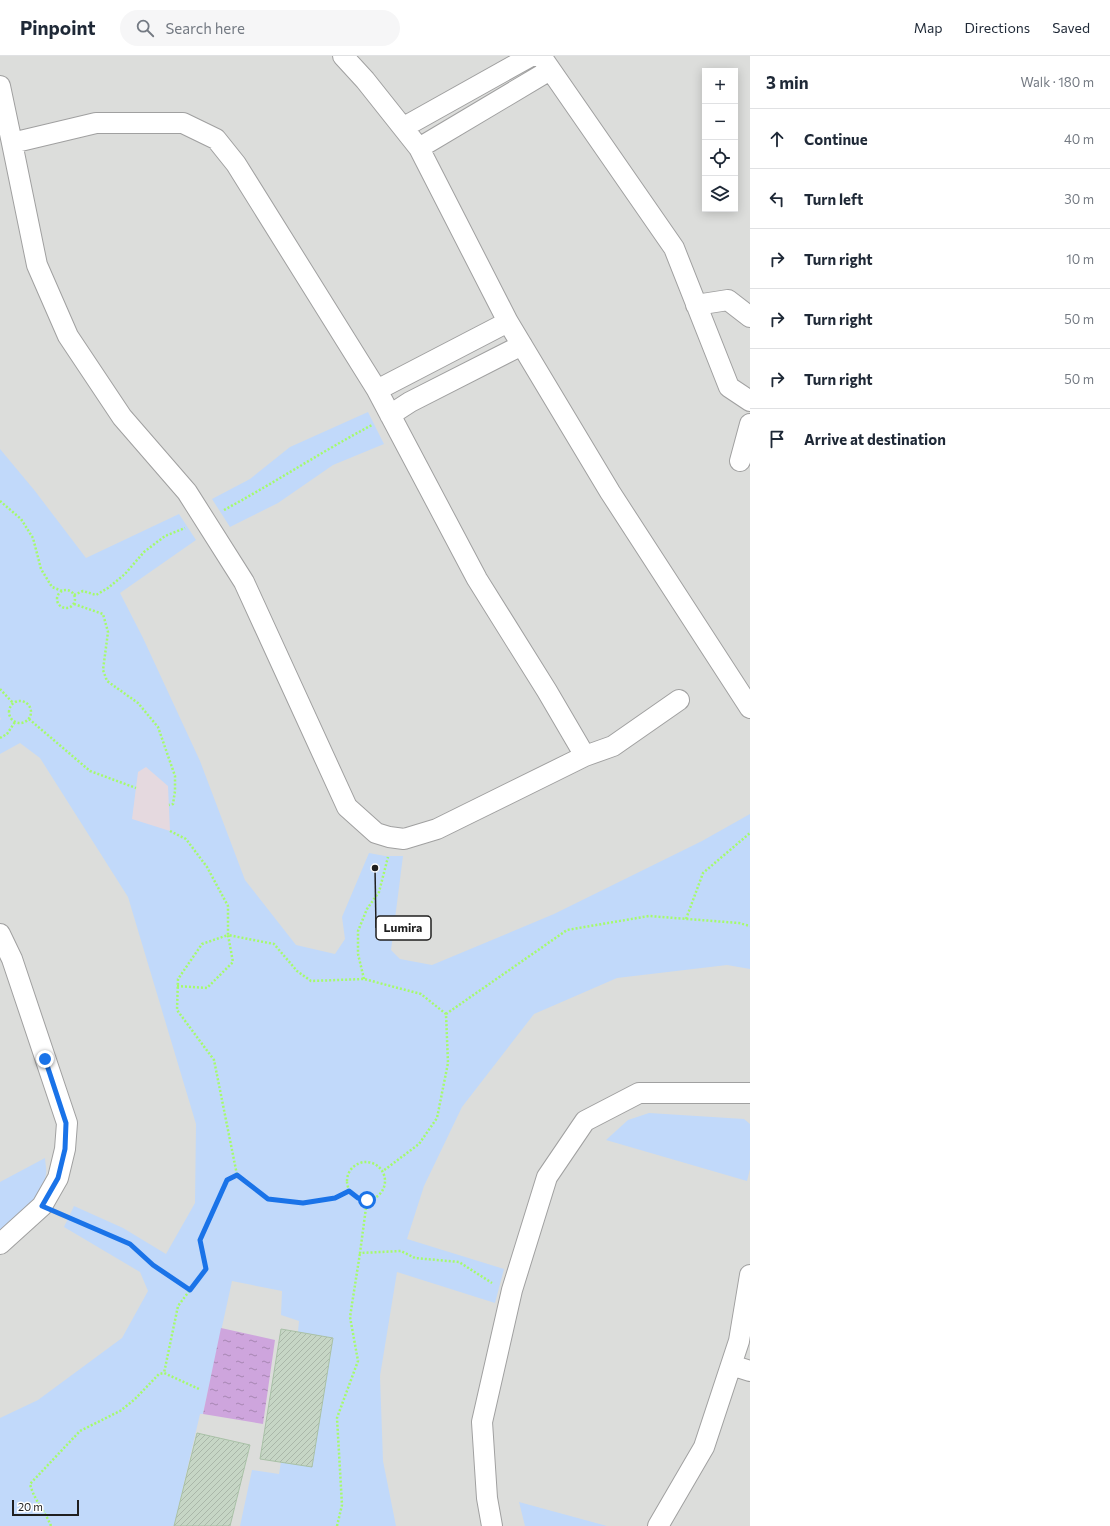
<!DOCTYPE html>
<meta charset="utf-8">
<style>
body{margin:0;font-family:Commissioner,sans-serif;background:#f6f6f7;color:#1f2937}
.controls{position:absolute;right:12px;top:12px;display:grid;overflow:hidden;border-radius:0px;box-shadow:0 2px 10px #0003}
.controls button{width:36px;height:36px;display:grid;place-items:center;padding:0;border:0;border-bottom:1px solid #e0e1e3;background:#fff;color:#1f2937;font:20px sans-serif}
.scale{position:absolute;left:12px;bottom:10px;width:67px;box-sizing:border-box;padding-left:4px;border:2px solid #1f1f1f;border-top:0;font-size:11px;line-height:14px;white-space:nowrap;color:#1f1f1f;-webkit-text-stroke:3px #fff;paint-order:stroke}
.stop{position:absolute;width:12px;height:12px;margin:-9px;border:3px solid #1a73e8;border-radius:50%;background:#fff}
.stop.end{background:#1a73e8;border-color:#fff;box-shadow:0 1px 4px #0008}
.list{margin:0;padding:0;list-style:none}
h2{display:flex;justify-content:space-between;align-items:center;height:52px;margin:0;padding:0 16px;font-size:17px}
h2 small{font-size:13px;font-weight:400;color:#747a83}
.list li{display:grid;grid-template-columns:26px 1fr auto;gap:12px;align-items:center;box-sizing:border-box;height:60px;padding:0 16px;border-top:1px solid #e0e1e3}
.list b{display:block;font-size:15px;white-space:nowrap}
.list em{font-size:13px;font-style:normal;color:#747a83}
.icon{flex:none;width:22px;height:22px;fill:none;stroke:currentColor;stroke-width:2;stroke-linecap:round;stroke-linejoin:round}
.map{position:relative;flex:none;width:750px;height:1470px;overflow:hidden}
header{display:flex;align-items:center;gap:24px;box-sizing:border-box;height:56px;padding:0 20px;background:#fff;border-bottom:1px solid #e0e1e3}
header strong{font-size:19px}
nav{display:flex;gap:22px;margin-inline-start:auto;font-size:14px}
.search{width:280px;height:36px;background:#f6f6f7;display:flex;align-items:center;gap:10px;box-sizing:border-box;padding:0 14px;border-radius:22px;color:#747a83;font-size:15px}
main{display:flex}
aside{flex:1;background:#fff}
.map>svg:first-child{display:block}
.residential{fill:#dcdddb;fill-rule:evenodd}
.park{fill:#c1d9fa}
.plaza{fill:#e5d9df}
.water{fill:url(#water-ripples)}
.building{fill:url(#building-hatch);stroke:#a9c1a7}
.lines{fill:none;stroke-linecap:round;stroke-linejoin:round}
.minor-casing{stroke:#a0a0a0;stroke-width:22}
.path{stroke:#a5fb6b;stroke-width:2.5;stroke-dasharray:2 2;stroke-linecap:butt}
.minor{stroke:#fff;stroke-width:20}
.route{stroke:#1a73e8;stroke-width:5}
.leader{fill:none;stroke:#1f1f1f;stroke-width:1.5}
.callout-dot{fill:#1f1f1f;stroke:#fff;stroke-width:1.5}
.callout{fill:#fff;stroke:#1f1f1f;stroke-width:1.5}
.callout-label{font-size:12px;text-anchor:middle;font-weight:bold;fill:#1f1f1f}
</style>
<header>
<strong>Pinpoint</strong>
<div class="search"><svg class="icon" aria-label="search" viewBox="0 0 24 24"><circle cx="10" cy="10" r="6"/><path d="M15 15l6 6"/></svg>Search here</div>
<nav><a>Map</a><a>Directions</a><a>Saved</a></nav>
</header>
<main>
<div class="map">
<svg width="750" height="1470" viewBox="0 0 750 1470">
<defs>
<pattern id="water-ripples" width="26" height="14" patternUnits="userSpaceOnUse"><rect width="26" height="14" fill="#cea5dd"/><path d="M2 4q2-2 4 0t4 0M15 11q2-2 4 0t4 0" fill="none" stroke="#a786b3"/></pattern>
<pattern id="building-hatch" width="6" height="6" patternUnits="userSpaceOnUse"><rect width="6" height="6" fill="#c6d6c5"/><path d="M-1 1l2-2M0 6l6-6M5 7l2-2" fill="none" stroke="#aab7a9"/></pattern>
</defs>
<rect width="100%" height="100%" fill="#e5efe6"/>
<path class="residential" d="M0 0H750V1470H0ZM705 15H735V153H705Z"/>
<path class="park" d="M368 356 384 388 333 409 278 447 230 471 212 443 250 423 290 391Z
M0 393 35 435 86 502 179 458 196 484 120 537 143 582 200 705 245 824 296 889 335 898 345 883 342 861 369 797 385 800H403L391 894 400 903 432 909 554 858 702 785 750 758V913L727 909 617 922 534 958 462 1051 424 1130 407 1183 504 1213 495 1247 397 1216 380 1320 383 1405 396 1470H240L252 1414 279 1418 281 1406 312 1410 333 1282 298 1276 299 1265 281 1259 282 1235 232 1225 203 1358H200L174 1470H0V1362L38 1344 122 1282 148 1235 140 1216 64 1171 74 1150 123 1172 166 1198 195 1147 196 1068 128 841 40 702 20 687 0 698V664L1 663 0 661Z
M649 1057 744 1063 750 1068V1113L747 1125 606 1084 628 1064Z
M45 1102C45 1107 47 1113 46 1118 43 1144 17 1161 0 1177V1126Z
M519 1446 607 1470H525Z"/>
<path class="plaza" d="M146 711 168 730 170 775 132 763 138 716Z"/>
<path class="water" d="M221 1272 275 1284 263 1368 203 1358Z"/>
<path class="building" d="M281 1273 333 1282 312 1411 260 1403Z
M197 1377 250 1389 230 1470H174Z"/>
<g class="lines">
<g class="minor-casing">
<path id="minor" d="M343 0 365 24 419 92 508 266 610 436 750 652
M541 0 674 192 729 331 750 345
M0 30 12 87
M96 67H183L216 83 236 108 377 334 477 523 547 635 585 700 437 773 404 783 389 781 376 777 347 751 244 526 187 436 122 361 68 280 37 209 12 87Z
M404 71 531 0
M419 92 550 14
M696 249 728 244 750 261
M377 334 508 266
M390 359 410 346 522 289
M740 405 750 368
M585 700 613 690 679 644
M0 878 12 903 67 1067 65 1093 58 1122 42 1150 0 1188
M731 1309 750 1315
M492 1470 487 1442 482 1366 512 1234 547 1121 585 1065 639 1037H750
M658 1470 704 1391 739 1285 750 1219"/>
</g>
<path class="path" d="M0 445 21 463 33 482 41 513 52 531 62 535
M224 454C274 427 321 396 372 369
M57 543a9 9 0 1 1 18 0a9 9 0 1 1-18 0Z
M74 539 83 535 96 539 108 532 125 518 144 496 165 480 185 472
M74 548 103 558 108 576 103 614 107 625 138 647 158 671 175 720V735L173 748 169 749
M0 633 13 647
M9 656a11 11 0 1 1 22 0a11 11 0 1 1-22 0Z
M29 663 90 715 136 732
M0 682 7 678 15 666
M170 775 186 783 207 811 228 850V879L202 888 178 923 177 954 214 1004 237 1119 227 1124 200 1184 206 1213 190 1234
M686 863 703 817 750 777
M364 923 358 898V875L367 853 379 836 388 801
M177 930 207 932 233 906 228 879 274 888 297 915 311 925 364 923 421 938 446 958 448 1007 437 1062 419 1088 383 1115
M446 958 567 874 649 860 739 867 750 870
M347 1125a19 19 0 1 1 38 0a19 19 0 1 1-38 0Z
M237 1119 268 1143 303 1147 335 1142 349 1135
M367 1144 360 1197 401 1195 415 1202 459 1206 492 1227
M61 1158 130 1188 153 1209 190 1234 178 1250 164 1317
M51 1470C45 1455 34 1444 30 1428L80 1375 120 1355 135 1343 159 1318 164 1317 199 1333
M337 1470 342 1449 337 1362 358 1305 350 1261 360 1197"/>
<use href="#minor" class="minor"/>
</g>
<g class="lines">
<path class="route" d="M45 1003 66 1067 65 1093 58 1122 42 1150 130 1188 153 1209 190 1234 206 1213 200 1184 227 1124 237 1119 268 1143 303 1147 335 1142 349 1135 358 1142 367 1144"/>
</g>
<path class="leader" d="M375 812L376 872"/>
<circle class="callout-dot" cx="375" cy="812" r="4"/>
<rect class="callout" x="376" y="860" width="55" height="24" rx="4"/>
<g class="callout-label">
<text x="403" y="876">Lumira</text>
</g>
</svg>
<div class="controls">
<button>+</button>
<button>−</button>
<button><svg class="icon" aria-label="locate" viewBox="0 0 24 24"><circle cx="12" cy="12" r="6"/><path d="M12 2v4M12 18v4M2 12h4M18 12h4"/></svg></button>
<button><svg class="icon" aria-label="layers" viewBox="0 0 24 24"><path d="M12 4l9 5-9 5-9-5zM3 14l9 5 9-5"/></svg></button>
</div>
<div class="scale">20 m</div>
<div class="stop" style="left:367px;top:1144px"></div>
<div class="stop end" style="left:45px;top:1003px"></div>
</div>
<aside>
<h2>3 min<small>Walk · 180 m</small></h2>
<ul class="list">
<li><svg class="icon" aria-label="ahead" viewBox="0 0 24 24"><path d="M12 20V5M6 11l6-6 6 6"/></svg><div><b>Continue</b></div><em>40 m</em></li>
<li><svg class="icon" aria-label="left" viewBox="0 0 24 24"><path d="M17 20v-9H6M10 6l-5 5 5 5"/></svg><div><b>Turn left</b></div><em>30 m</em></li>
<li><svg class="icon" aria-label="right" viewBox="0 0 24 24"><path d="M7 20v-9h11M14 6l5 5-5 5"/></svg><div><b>Turn right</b></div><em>10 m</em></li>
<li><svg class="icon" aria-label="right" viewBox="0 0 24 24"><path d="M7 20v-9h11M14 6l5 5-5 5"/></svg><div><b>Turn right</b></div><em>50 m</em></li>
<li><svg class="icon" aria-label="right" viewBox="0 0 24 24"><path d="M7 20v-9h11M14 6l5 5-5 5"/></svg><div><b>Turn right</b></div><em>50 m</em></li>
<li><svg class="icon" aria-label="arrive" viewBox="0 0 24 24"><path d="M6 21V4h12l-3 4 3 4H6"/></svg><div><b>Arrive at destination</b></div></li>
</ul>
</aside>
</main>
